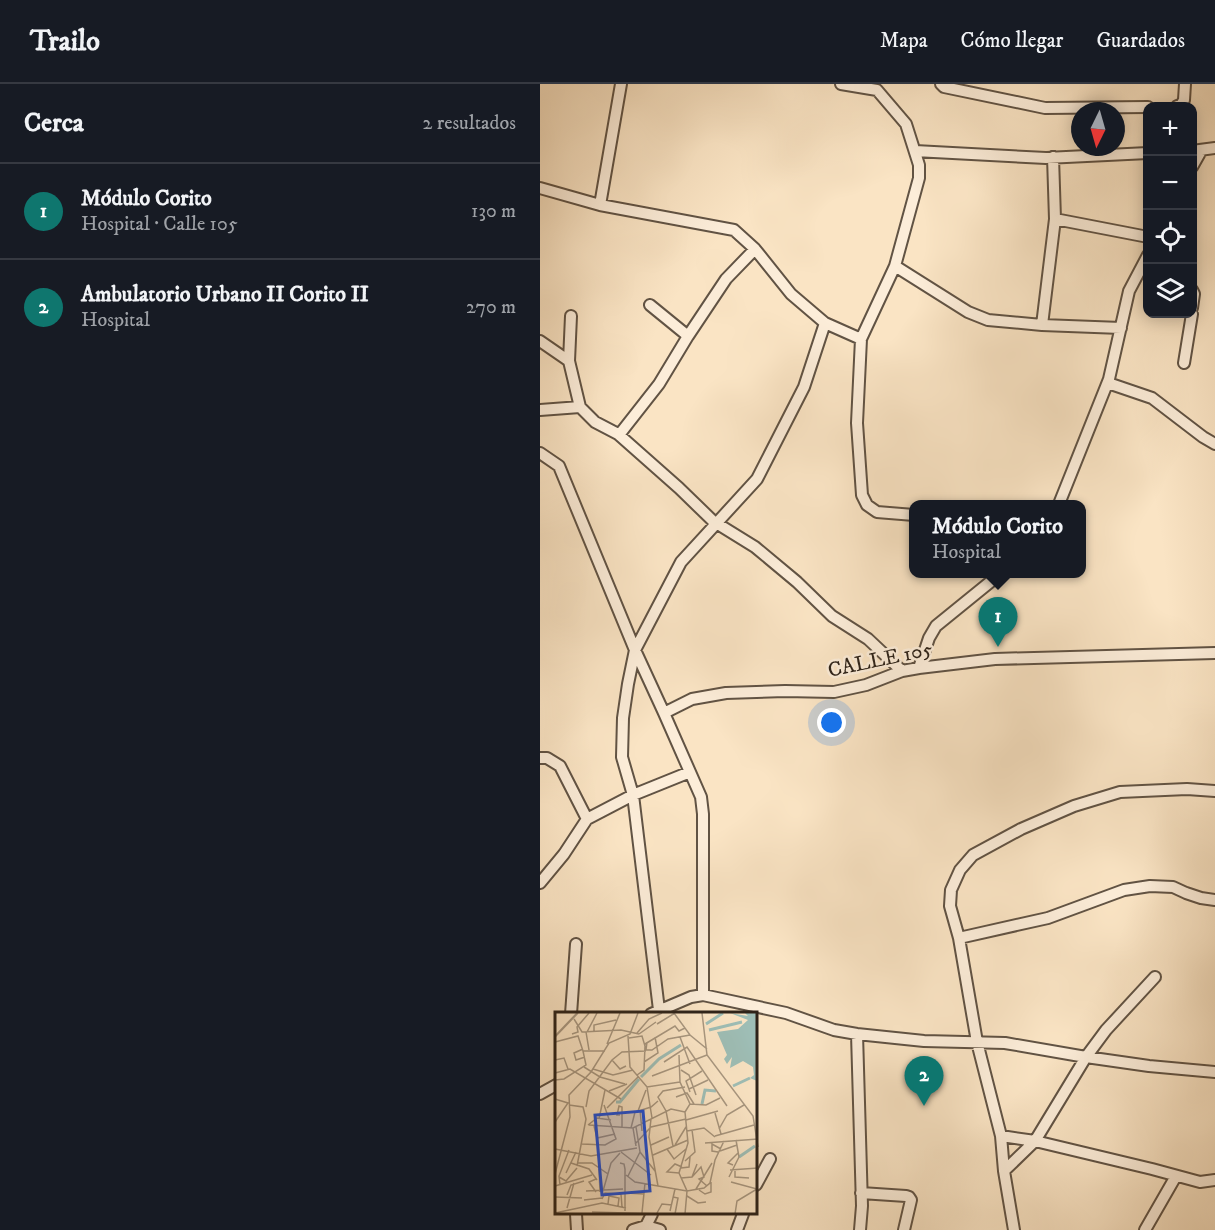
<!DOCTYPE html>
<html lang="es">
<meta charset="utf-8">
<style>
body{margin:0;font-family:"IM FELL DW Pica",serif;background:#242831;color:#f1f3f6}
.controls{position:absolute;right:18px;top:18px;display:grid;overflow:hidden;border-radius:12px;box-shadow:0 3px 15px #0003}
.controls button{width:54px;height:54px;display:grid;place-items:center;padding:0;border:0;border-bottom:2px solid #363941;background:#171b24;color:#f1f3f6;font:30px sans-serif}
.compass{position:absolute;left:531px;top:18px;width:54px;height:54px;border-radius:50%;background:#171b24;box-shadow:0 3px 15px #0003;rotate:185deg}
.you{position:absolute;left:292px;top:639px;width:21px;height:21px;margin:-15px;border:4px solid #fff;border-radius:50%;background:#1a73e8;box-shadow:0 0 0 9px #1a73e833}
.badge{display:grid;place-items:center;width:39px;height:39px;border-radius:50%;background:#0f766e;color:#fff;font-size:20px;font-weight:700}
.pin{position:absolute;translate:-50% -50px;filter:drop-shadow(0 2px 3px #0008)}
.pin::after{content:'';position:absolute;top:32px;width:21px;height:18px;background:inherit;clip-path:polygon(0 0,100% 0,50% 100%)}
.popup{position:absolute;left:369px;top:416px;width:177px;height:78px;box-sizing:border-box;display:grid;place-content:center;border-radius:12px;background:#171b24;filter:drop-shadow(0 2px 4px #0005);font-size:20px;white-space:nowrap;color:#9ea1a6}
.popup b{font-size:22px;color:#f1f3f6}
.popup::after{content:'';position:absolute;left:50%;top:100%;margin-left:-12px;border:12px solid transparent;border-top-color:#171b24}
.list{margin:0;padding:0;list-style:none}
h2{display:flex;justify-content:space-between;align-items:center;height:78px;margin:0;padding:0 24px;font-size:26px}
h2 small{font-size:20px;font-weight:400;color:#9ea1a6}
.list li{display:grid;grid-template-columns:39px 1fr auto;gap:18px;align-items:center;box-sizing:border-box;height:96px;padding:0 24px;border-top:2px solid #363941}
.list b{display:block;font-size:22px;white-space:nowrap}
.list p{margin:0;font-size:20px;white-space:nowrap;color:#9ea1a6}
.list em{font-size:20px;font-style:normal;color:#9ea1a6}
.icon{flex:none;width:33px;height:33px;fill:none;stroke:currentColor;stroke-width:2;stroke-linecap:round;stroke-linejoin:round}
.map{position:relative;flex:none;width:675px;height:1146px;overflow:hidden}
header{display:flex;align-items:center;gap:36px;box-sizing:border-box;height:84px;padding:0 30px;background:#171b24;border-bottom:2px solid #363941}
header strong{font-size:28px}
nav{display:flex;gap:33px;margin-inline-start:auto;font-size:21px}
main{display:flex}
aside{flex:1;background:#171b24}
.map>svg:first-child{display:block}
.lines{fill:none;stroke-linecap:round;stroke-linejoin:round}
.street-casing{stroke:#615344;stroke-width:14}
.street{stroke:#fcedd9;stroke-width:10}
.labels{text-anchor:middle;stroke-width:5;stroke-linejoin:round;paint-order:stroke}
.street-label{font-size:21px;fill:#2e2319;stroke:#fcedd9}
.inset-river{fill:none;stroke:#9ebeb6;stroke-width:3}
.inset-road{fill:none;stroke:#a89780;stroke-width:1.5}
.view{fill:#1d4ed8;fill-opacity:0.15;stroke:#1d4ed8;stroke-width:3}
.inset-edge{fill:none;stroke:#2e2319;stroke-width:3}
</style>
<header>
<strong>Trailo</strong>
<nav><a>Mapa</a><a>Cómo llegar</a><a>Guardados</a></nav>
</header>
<main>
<aside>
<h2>Cerca<small>2 resultados</small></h2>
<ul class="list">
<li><span class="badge">1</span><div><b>Módulo Corito</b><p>Hospital · Calle 105</p></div><em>130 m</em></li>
<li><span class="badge">2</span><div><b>Ambulatorio Urbano II Corito II</b><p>Hospital</p></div><em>270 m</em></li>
</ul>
</aside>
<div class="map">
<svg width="675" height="1146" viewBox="0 0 675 1146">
<rect width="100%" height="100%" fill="#fae4c4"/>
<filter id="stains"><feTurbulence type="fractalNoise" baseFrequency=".00333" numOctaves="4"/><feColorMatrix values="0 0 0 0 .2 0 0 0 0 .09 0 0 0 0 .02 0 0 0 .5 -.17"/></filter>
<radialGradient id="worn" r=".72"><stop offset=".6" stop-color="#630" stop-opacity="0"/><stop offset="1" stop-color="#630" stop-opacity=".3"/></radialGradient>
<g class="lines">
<g class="street-casing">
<path id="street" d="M301 0 337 6 366 40 379 81V94L355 182 321 255 317 339 322 411 327 421 337 428 374 431
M401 0 404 3 505 24 608 23
M637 22 641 21 644 16 645 0
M375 67 506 74 608 69
M652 67 675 64
M652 83 661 67
M0 104 60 121 194 146 215 165 251 210 285 239 321 255
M60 121 81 0
M515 135 608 153
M355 182 428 228 448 236 502 241 581 244
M652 206 654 210 652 224
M110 221 148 252
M502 241 515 135 513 73
M0 257 29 277 40 323 55 338 78 350 139 404 173 437 215 463 257 498 292 532 328 555 362 587
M29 277 31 232
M644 279 652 230
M568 299 612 314 663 353 675 360
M0 326 40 323
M79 351 119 300 148 252 186 195 215 165
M0 369 19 382 95 566 124 629 161 713 163 730V911
M519 420 569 295 589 207 608 171
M379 584 389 554 396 542 460 490
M124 629 152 615 186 609 245 607 294 608 326 601 362 587 379 584 455 575 675 569
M0 674H7L20 682 47 735
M0 799 24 770 47 735 93 711 150 688
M419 854 508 834 584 806 610 802 633 803 646 809 661 814 675 816
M119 926 93 711 82 673 83 634 88 600 95 566 141 478 217 395 264 303 285 239
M31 930 36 860
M111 930 151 913 163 911 246 929 294 946 317 950 384 957 465 959 546 973 609 982 675 988
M317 950 322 1122 320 1146
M0 1010 16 1001
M461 1052 495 1057 612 1085 660 1098 675 1096
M464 1087 495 1057 546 973 566 946 615 893
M216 1101 230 1075
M321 1109 366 1112 369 1113 371 1116 364 1146
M36 1130 37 1146
M106 1142 120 1146
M93 1146 106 1142 112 1130
M197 1146 203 1130
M474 1146 464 1087 461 1052 437 958 419 854 410 822 411 806 420 786 433 771 481 745 534 722 580 708 647 705 675 707
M605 1146 636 1092"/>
</g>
<use href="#street" class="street"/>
</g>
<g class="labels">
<g class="street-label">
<text transform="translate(340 575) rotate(-12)" y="7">CALLE 105</text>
</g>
</g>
<g transform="translate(15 928)">
<rect width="202" height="202" fill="#fae4c4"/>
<path d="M175 1 193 4 190 1H202V69L195 66 199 63 198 55 188 49 175 56 177 45 172 52 169 47 172 43 162 20 183 17 193 8Z" fill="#9ebeb6"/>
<path class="inset-river" d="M151 12 168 1M154 18 187 10M86 65 104 47 126 33M178 74 195 66M61 90H65L84 67M147 92 150 78 161 79M184 145 200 134"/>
<path class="inset-road" d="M119 1 135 23 152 37M147 1 152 43 198 104 203 135M19 7 27 20 66 18 84 22M102 12 120 1M39 19V13L61 8M31 20 34 38M32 20 42 1M82 21 94 7 107 1M17 22 23 20 22 15 34 1M84 22 101 10M0 24 22 1M73 24 75 55 92 75 125 70M0 25 23 1M125 25 135 52M74 26 87 24 90 34 89 58 82 63M0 30 23 24 28 39H50M92 30 91 38H97L113 27 135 23M52 32 65 1M90 32 120 14 124 19 130 16M28 37 19 41 21 48 30 45M124 43 125 70 135 92 130 100M0 48 9 46 13 57M57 48 65 57 71 54M89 50 103 41 100 25M109 50 132 35 172 94M29 55 45 65 70 72M38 57 58 63 78 58M126 58 134 63 141 83M0 61 15 57 66 87M97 64 152 43M0 68 9 67 31 53 28 39M92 75 97 106M134 77 153 68M54 79 72 72M135 80 131 69 147 59M121 85 132 81 139 92M0 87 13 91 0 110M135 92 151 93 165 86M14 93 28 95 31 107 22 154M31 95 34 79 57 48 67 40 91 39M52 96 83 65M85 98 87 119M83 99 91 78M160 101 166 122M65 103H62L64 94 67 95V115M44 107 50 78M96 107 94 125 103 174M131 108 163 99M33 113 42 106 56 108M34 113 78 116 116 97 130 100M39 114 42 126 60 122M76 116 80 100 96 95 103 89M78 116 81 134M164 117 172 103 189 93M132 119 149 116 160 125M160 124 199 113M150 131 203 127M27 132 50 133 61 127 49 93M80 132 96 115 131 107M96 133 114 125M120 133 131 115M118 134 111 99 103 85 108 79 130 75M0 137 36 144 82 136M112 137 119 147 131 137M165 139 182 133M66 140 96 163M85 140 100 159M163 140 157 139V132L166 137M98 143 133 128M130 149 140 140 137 118M16 151 34 157 42 168M23 151H37L53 162M65 151 69 152 70 157V199M178 153 173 151 183 141M126 156 134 155 135 145M44 157 45 180M175 158 203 156M180 159V165L194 166M11 161 21 140M124 161 112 160 120 152 127 155M0 162 15 105 14 83 36 60 54 31 75 22 83 1M71 163 80 170 132 179 149 176 155 171 160 148 169 129M73 164 85 140 81 115M4 165 11 169 22 156M137 165 146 155 149 165 144 167 152 174M174 165 184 145 181 128M126 166 137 165 142 152M176 170 202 177 182 189 180 202M5 173 4 164 14 138M0 174 37 163M141 177 157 151M144 178 150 182 156 180V170M31 179 68 177M48 179 56 151 65 141M41 180 34 170 41 167M71 181 89 182M12 183 16 173 29 169M132 184 143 191 151 190M0 185 27 186M118 185 123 186 120 202M47 187 50 181 66 182 67 195M29 188 47 186M53 192 54 184 64 186 63 194M12 196 19 171M115 199 120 177M37 200 106 202M0 201 47 191 71 196M87 201 90 171M102 201 107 192 117 193M130 202 132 179 124 161 133 131 130 100"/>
<path class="view" d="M88 99 95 179 47 183 40 103Z"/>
<rect width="202" height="202" class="inset-edge"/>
</g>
<rect width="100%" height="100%" filter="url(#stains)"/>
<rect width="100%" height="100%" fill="url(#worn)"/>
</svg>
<div class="controls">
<button>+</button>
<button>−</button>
<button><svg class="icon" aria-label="locate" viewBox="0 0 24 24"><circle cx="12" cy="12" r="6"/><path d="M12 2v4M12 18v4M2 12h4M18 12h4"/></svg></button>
<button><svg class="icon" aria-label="layers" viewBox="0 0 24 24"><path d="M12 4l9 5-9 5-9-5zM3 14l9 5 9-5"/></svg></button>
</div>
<svg class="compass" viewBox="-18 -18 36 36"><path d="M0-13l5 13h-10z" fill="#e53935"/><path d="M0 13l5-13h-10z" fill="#9ea1a6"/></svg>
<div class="you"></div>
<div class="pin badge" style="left:458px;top:563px">1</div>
<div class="popup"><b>Módulo Corito</b>Hospital</div>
<div class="pin badge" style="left:384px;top:1022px">2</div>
</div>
</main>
